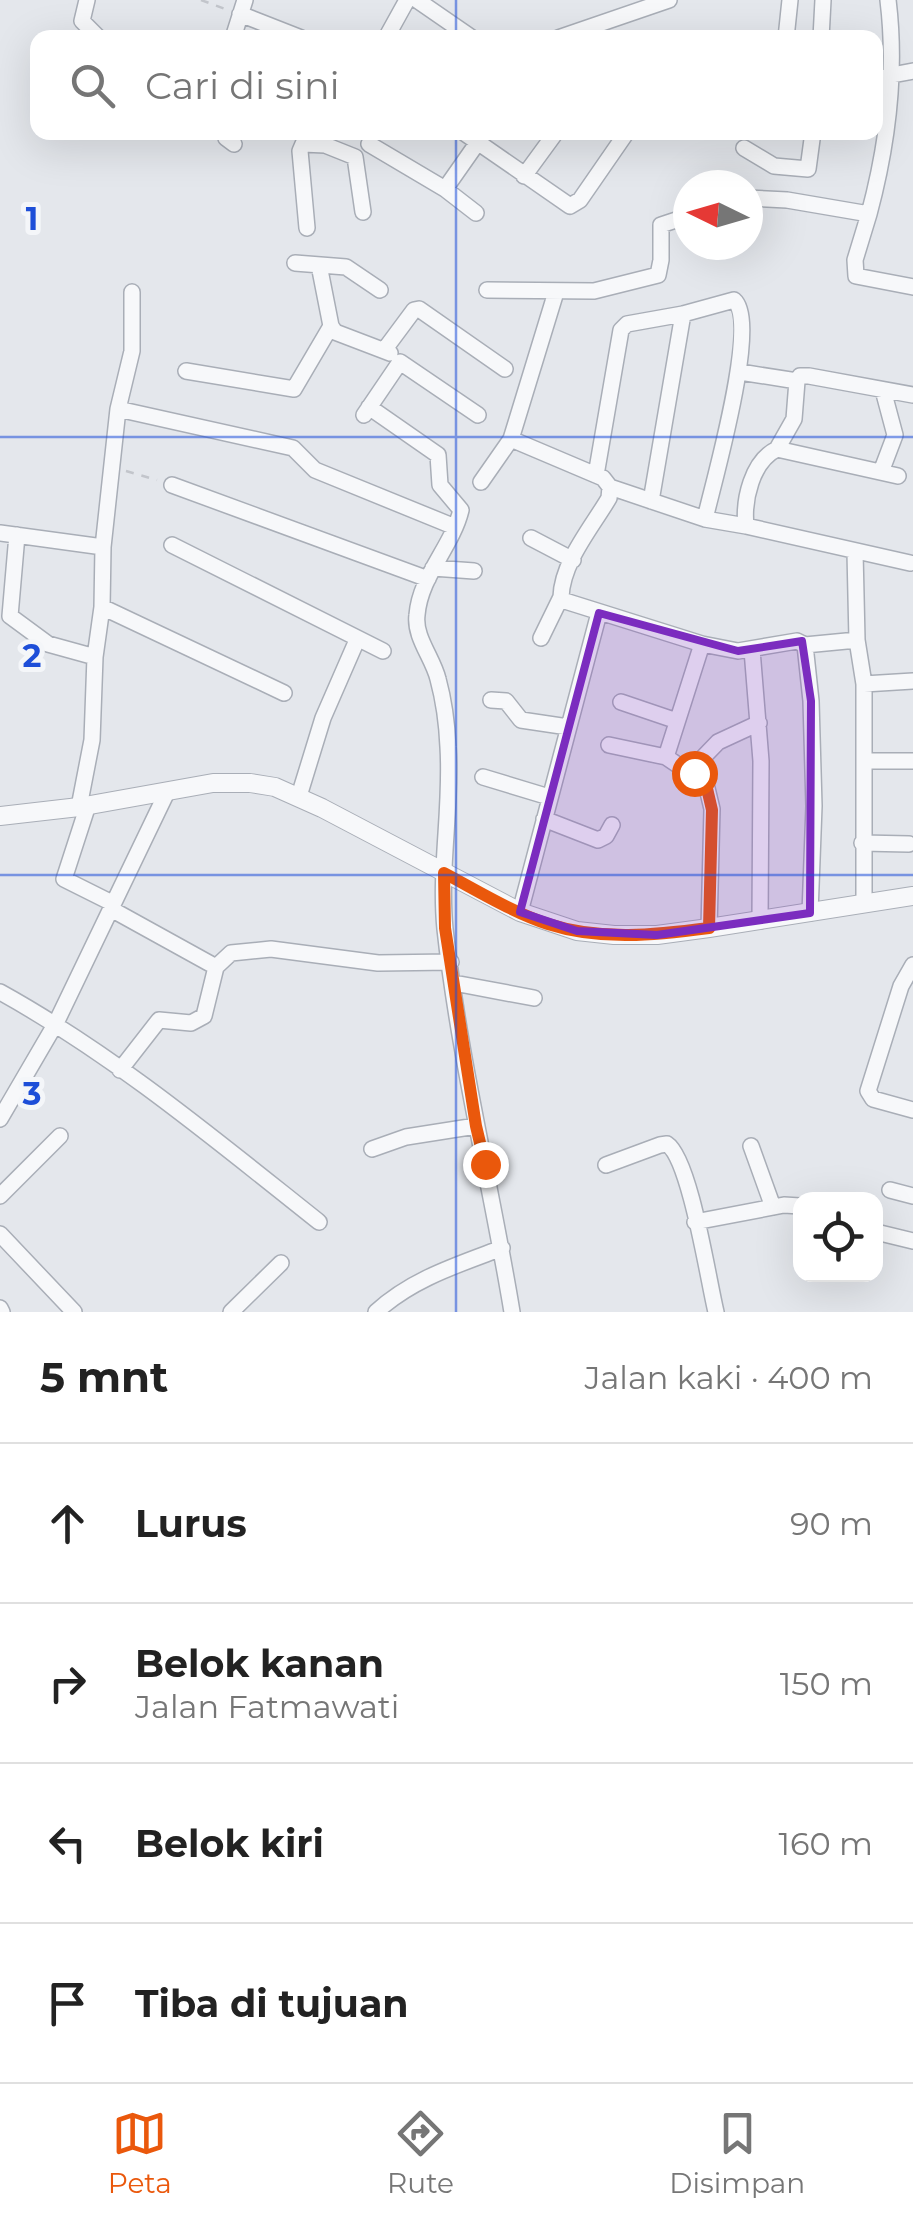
<!DOCTYPE html>
<html lang="id">
<meta charset="utf-8">
<style>
body{margin:0;font-family:Montserrat,sans-serif;background:#f6f6f6;color:#222}
.controls{position:absolute;right:30px;bottom:30px;display:grid;overflow:hidden;border-radius:20px;box-shadow:0 10px 40px #0002}
.controls button{width:90px;height:90px;display:grid;place-items:center;padding:0;border:0;border-bottom:2px solid #e0e0e0;background:#fff;color:#222;font:50px sans-serif}
.compass{position:absolute;left:673px;top:170px;width:90px;height:90px;border-radius:50%;background:#fff;box-shadow:0 10px 40px #0002;rotate:275deg}
.stop{position:absolute;width:30px;height:30px;margin:-22px;border:8px solid #ea580c;border-radius:50%;background:#fff}
.stop.end{background:#ea580c;border-color:#fff;box-shadow:0 2px 10px #0008}
.list{margin:0;padding:0;list-style:none}
h2{display:flex;justify-content:space-between;align-items:center;height:130px;margin:0;padding:0 40px;font-size:42px}
h2 small{font-size:32px;font-weight:400;color:#767676}
.list li{display:grid;grid-template-columns:65px 1fr auto;gap:30px;align-items:center;box-sizing:border-box;height:160px;padding:0 40px;border-top:2px solid #e0e0e0}
.list b{display:block;font-size:38px;white-space:nowrap}
.list p{margin:0;font-size:32px;white-space:nowrap;color:#767676}
.list em{font-size:32px;font-style:normal;color:#767676}
.icon{flex:none;width:55px;height:55px;fill:none;stroke:currentColor;stroke-width:2;stroke-linecap:round;stroke-linejoin:round}
.map{position:relative;flex:none;width:913px;height:1312px;overflow:hidden}
.search{position:absolute;background:#fff;box-shadow:0 10px 40px #0002;left:30px;right:30px;top:30px;height:110px;display:flex;align-items:center;gap:25px;box-sizing:border-box;padding:0 35px;border-radius:20px;color:#767676;font-size:38px}
.sheet{height:770px;background:#fff}
nav{display:flex;justify-content:space-around;align-items:center;box-sizing:border-box;height:140px;border-top:2px solid #e0e0e0;background:#fff;font-size:28px;color:#767676}
nav a{display:grid;justify-items:center;gap:5px}
nav .on{color:#ea580c}
.map>svg:first-child{display:block}
.lines{fill:none;stroke-linecap:round;stroke-linejoin:round}
.minor-casing{stroke:#a9aeb7;stroke-width:18}
.tertiary-casing{stroke:#a9aeb7;stroke-width:20}
.path{stroke:#c2c5cb;stroke-width:2.5;stroke-dasharray:8 8;stroke-linecap:butt}
.minor{stroke:#f7f8fa;stroke-width:15}
.tertiary{stroke:#f7f8fa;stroke-width:18}
.route{stroke:#ea580c;stroke-width:12}
.marked{fill:#7b2cbf;fill-opacity:0.2;stroke:#7b2cbf;stroke-width:8;stroke-linejoin:round}
.grid{fill:none;stroke:#1d4ed8;stroke-width:2.5;stroke-opacity:0.55}
.grid-label{font-size:32px;text-anchor:middle;font-weight:bold;fill:#1d4ed8;stroke:#f4f6f9;stroke-width:10;stroke-linejoin:round;paint-order:stroke}
</style>
<div class="map">
<svg width="913" height="1312" viewBox="0 0 913 1312">
<rect width="100%" height="100%" fill="#e4e7ec"/>
<g class="lines">
<g class="minor-casing">
<path id="minor" d="M87 0 82 21 99 38
M417 0 472 38
M240 14 301 38
M233 38 245 0
M386 38 407 0
M558 38 669 0
M786 38 790 0
M821 38 823 0
M876 78 913 71
M226 132V138L234 144
M463 132 570 206 580 200 627 132
M369 144 445 189 476 213
M744 148 774 166 808 169 813 132
M524 176 554 135
M445 189 485 132
M748 198 787 200 869 214C888 143 897 73 888 0
M869 214 855 260 856 276 913 287
M307 228 300 151 303 144 325 145 355 157 363 212
M295 263 346 267 380 290
M319 265 331 326 335 332 390 353
M487 290 594 291 658 275 661 260V225L688 216
M385 349 414 310 419 309 505 369
M186 371 294 389 331 326
M740 372 797 381 800 376H809L913 395
M369 407 438 455 440 485 461 510C452 547 420 576 417 615 414 637 433 658 438 679 444 701 447 724 448 747 452 807 439 868 445 929 459 1058 491 1184 512 1312
M118 409 132 351V292
M364 415 400 362 478 415
M511 439 603 478 610 487 609 498C592 527 562 562 561 597L565 601 702 644 738 651 797 641 805 645 811 701 814 806 810 913
M777 449 794 419 797 381
M881 472 895 435 883 390
M596 475 621 330 627 324 683 314 734 300C760 322 713 483 705 519
M898 476 777 449C752 461 743 500 746 526L910 563
M481 482 511 439 556 292
M172 485 428 579
M610 487 705 519 746 526
M651 501 683 314
M0 533 103 547 102 607 95 657 92 740 79 807
M17 535 10 616 48 644 95 657
M531 538 573 560
M172 545 383 651
M103 547 118 409 293 448 315 470 455 527
M855 552 857 640 864 684V903
M433 568 474 571
M102 607 284 693
M541 638 561 597
M805 645 857 640
M752 650 761 761 760 921
M864 684 913 681
M491 700 506 701 521 720 568 727
M621 702 677 721
M609 745 666 757 706 784 712 809 709 928
M666 757 702 644
M864 761H913
M690 771 718 742 759 723
M483 777 549 797
M299 796 323 718 357 640
M88 805 64 879 112 903
M544 819 598 840 606 836 612 825
M862 843 909 844
M111 909 216 967 231 953 271 949 378 963 451 962
M520 912 599 613
M913 965 901 986 868 1091 873 1099 913 1110
M454 983 534 998
M0 992C114 1055 217 1141 319 1222
M120 1070 159 1020 191 1023 204 1016 216 967
M0 1119 56 1023 167 792
M751 1146 773 1207
M372 1149 406 1137 476 1126
M606 1165 660 1145 667 1144C690 1159 708 1279 716 1312
M890 1190 913 1196
M0 1196 60 1136
M695 1222 784 1205 800 1206
M876 1232 913 1241
M0 1234 74 1312
M0 1308 2 1312
M231 1312 281 1263
M376 1312C412 1279 457 1265 502 1248"/>
</g>
<g class="tertiary-casing">
<path id="tertiary" d="M0 816 79 807 213 783H250L275 787 322 808 520 912 577 931 614 935H657L709 928 913 896"/>
</g>
<path class="path" d="M201 0 228 10
M126 471 157 480"/>
<use href="#minor" class="minor"/>
<use href="#tertiary" class="tertiary"/>
</g>
<g class="lines">
<path class="route" d="M485 1164 476 1126 445 928 444 873C478 891 512 912 548 924 601 941 656 935 709 928L712 810 706 784 694 773"/>
</g>
<path class="marked" d="M599 613 738 651 802 641 811 701 810 913 657 935 577 931 520 912Z"/>
<path class="grid" d="M456 0V38M456 132V1312M0 437H913M0 875H913"/>
<g class="grid-label">
<text x="32" y="230">1</text>
<text x="32" y="667">2</text>
<text x="32" y="1105">3</text>
</g>
</svg>
<div class="controls">
<button><svg class="icon" aria-label="locate" viewBox="0 0 24 24"><circle cx="12" cy="12" r="6"/><path d="M12 2v4M12 18v4M2 12h4M18 12h4"/></svg></button>
</div>
<svg class="compass" viewBox="-18 -18 36 36"><path d="M0-13l5 13h-10z" fill="#e53935"/><path d="M0 13l5-13h-10z" fill="#767676"/></svg>
<div class="stop" style="left:694px;top:773px"></div>
<div class="stop end" style="left:485px;top:1164px"></div>
<div class="search"><svg class="icon" aria-label="search" viewBox="0 0 24 24"><circle cx="10" cy="10" r="6"/><path d="M15 15l6 6"/></svg>Cari di sini</div>
</div>
<section class="sheet">
<h2>5 mnt<small>Jalan kaki · 400 m</small></h2>
<ul class="list">
<li><svg class="icon" aria-label="ahead" viewBox="0 0 24 24"><path d="M12 20V5M6 11l6-6 6 6"/></svg><div><b>Lurus</b></div><em>90 m</em></li>
<li><svg class="icon" aria-label="right" viewBox="0 0 24 24"><path d="M7 20v-9h11M14 6l5 5-5 5"/></svg><div><b>Belok kanan</b><p>Jalan Fatmawati</p></div><em>150 m</em></li>
<li><svg class="icon" aria-label="left" viewBox="0 0 24 24"><path d="M17 20v-9H6M10 6l-5 5 5 5"/></svg><div><b>Belok kiri</b></div><em>160 m</em></li>
<li><svg class="icon" aria-label="arrive" viewBox="0 0 24 24"><path d="M6 21V4h12l-3 4 3 4H6"/></svg><div><b>Tiba di tujuan</b></div></li>
</ul>
</section>
<nav>
<a class="on"><svg class="icon" aria-label="map" viewBox="0 0 24 24"><path d="M3 6l6-2 6 2 6-2v14l-6 2-6-2-6 2zM9 4v14M15 6v14"/></svg>Peta</a>
<a><svg class="icon" aria-label="directions" viewBox="0 0 24 24"><path d="M12 3l9 9-9 9-9-9zM9 14v-3h6M13 9l2 2-2 2"/></svg>Rute</a>
<a><svg class="icon" aria-label="saved" viewBox="0 0 24 24"><path d="M7 4h10v16l-5-4-5 4z"/></svg>Disimpan</a>
</nav>
